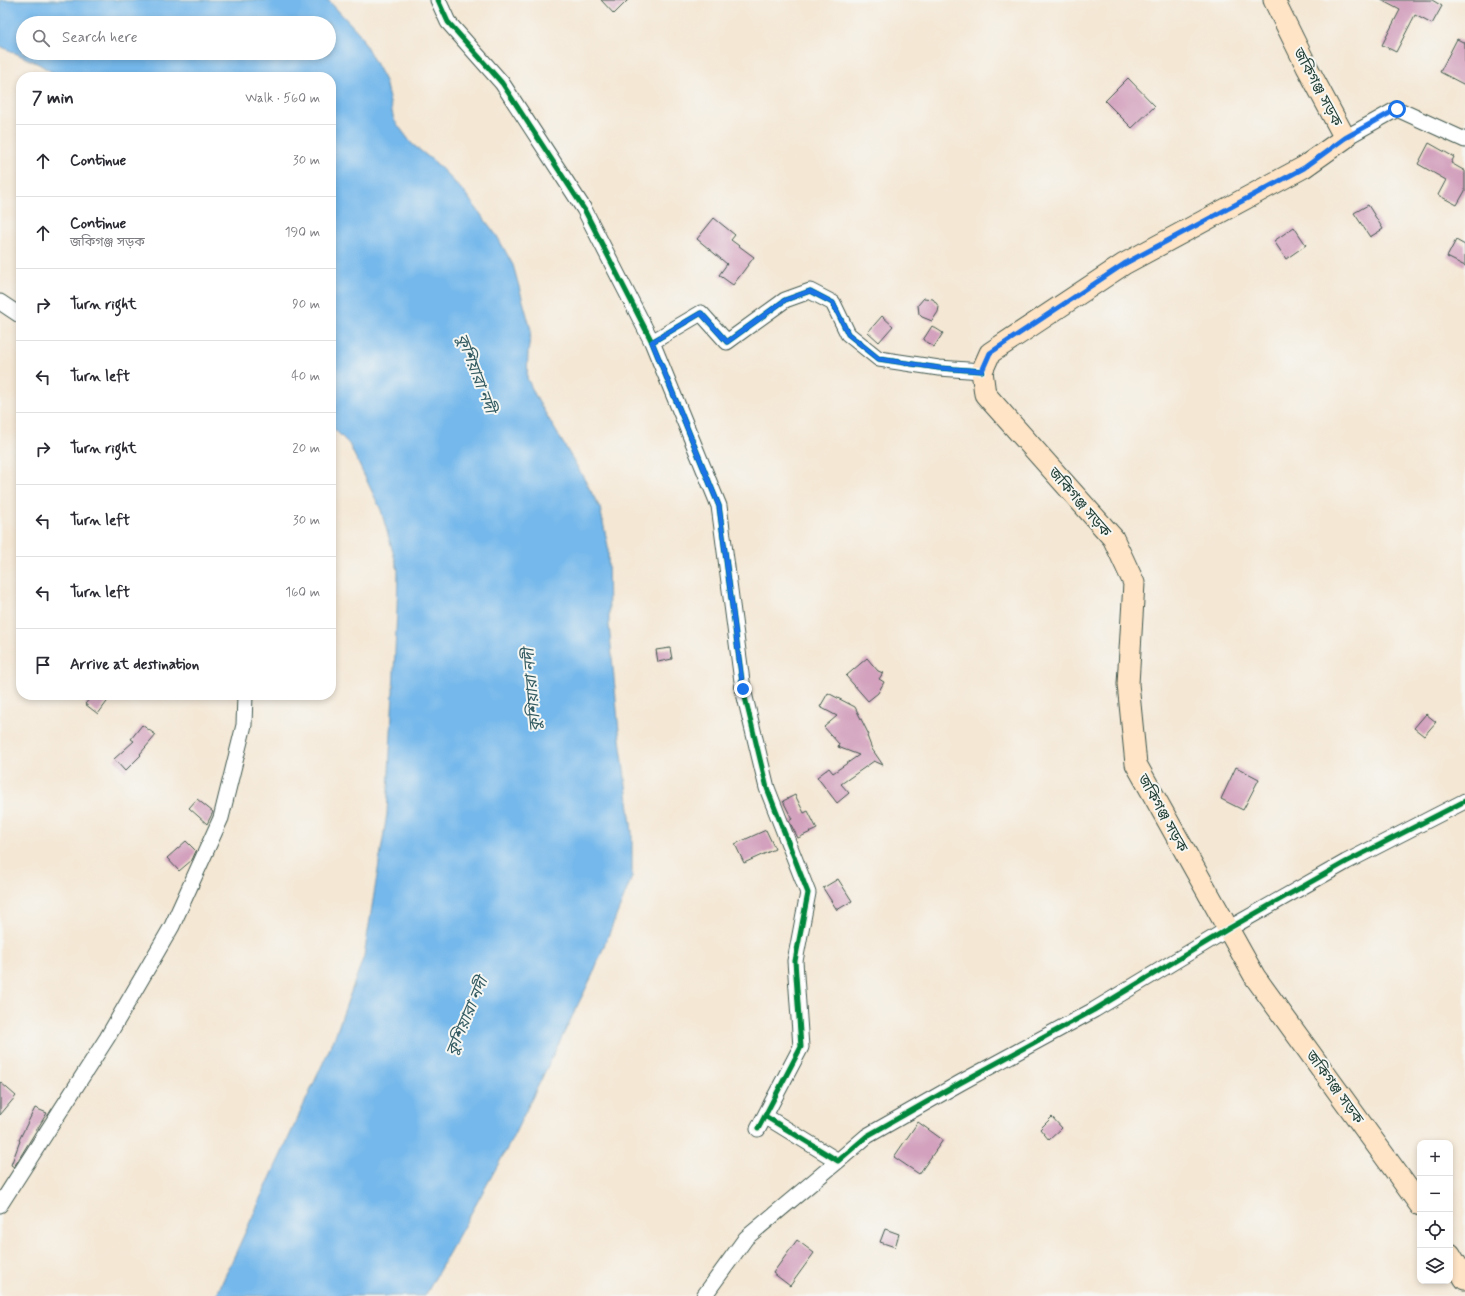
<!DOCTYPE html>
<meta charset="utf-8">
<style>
body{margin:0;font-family:Mynerve,"Noto Sans Bengali",sans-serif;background:#f2f2f3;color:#2b2b33}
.controls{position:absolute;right:12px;bottom:12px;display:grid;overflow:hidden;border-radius:8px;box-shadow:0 2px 6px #0003}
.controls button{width:36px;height:36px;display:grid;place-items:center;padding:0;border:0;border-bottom:1px solid #e1e1e2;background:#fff;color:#2b2b33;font:20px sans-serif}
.stop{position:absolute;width:12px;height:12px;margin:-9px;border:3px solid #1a73e8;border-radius:50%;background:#fff}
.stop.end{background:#1a73e8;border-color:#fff;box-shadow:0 1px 4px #0008}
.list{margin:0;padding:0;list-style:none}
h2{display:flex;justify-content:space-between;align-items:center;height:52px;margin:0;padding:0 16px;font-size:17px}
h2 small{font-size:13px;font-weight:400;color:#7c7c81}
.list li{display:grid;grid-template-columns:26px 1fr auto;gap:12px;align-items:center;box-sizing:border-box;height:72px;padding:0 16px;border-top:1px solid #e1e1e2}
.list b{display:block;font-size:15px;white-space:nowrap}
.list p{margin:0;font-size:13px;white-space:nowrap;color:#7c7c81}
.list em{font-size:13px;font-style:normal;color:#7c7c81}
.icon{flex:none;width:22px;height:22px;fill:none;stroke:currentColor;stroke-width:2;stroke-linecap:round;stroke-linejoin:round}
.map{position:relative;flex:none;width:1465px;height:1296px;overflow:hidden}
.search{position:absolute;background:#fff;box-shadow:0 2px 6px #0003;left:16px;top:16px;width:320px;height:44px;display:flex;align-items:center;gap:10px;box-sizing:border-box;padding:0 14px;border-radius:22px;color:#7c7c81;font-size:15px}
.panel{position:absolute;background:#fff;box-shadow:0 2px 6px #0003;left:16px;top:72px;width:320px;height:628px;border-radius:16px}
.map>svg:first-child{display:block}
.water{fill:#75b8eb;stroke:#4a7a90;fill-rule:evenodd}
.building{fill:#d3a1bd}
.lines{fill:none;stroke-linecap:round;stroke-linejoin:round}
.minor-casing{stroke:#3f564c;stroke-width:17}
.secondary-casing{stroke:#3f564c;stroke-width:23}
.minor{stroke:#fff;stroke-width:15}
.secondary{stroke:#ffe4c6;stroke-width:21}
.cycleway-casing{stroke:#f6f6f2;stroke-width:8}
.cycleway{stroke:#00873e;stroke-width:5}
.route{stroke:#1a73e8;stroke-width:5}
.labels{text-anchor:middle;stroke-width:4;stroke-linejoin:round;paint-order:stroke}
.street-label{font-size:15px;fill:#1f3d34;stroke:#f6f6f2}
.water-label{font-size:16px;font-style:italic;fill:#345c62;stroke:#f6f6f2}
</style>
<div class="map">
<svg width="1465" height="1296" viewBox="0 0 1465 1296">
<rect width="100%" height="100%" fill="#f6f6f2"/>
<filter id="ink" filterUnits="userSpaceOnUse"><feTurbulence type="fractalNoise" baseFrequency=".025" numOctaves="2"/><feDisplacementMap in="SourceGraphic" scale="8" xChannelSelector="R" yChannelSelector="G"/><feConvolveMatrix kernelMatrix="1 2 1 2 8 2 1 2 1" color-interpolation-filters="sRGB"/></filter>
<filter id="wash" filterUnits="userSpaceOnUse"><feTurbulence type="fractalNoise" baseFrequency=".012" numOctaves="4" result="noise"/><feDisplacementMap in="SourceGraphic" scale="16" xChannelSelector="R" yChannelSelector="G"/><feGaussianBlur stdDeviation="0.9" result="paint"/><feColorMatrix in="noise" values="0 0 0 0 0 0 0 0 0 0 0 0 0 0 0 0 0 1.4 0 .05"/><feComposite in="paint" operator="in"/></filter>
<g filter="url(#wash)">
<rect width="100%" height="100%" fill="#f4e7d4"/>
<path class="water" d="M0 0H328L359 33 385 81 394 120 412 144 436 163 464 192 497 236 513 265 531 330 528 353 527 378 537 399 582 475 600 508 608 546 609 625 619 731 632 832V877L592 976 510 1143 425 1296H216L334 1039 364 956 387 814 397 610 398 570 381 510 349 444 331 426V77H60L39 64 0 46ZM23 23H329V53H23Z"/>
<g id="blocks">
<path class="building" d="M601 0H628L614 14Z
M1381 0H1432L1442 6 1432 24 1415 15 1396 52 1382 45 1400 10Z
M1457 39 1465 43V85L1440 72Z
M1128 78 1155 106 1132 128 1105 101Z
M1429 143 1454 157 1451 163 1465 171V191L1457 205 1438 195 1446 180 1418 164Z
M1368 205 1383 229 1370 237 1354 213Z
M714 218 735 235 731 240 754 257 733 285 719 275 727 264 697 239Z
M1294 227 1306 245 1286 259 1274 241Z
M1456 240 1465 245V266L1447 257Z
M924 298 933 299 939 307 938 312 932 321 922 317 919 314 918 305Z
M882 316 893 326 879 342 868 332Z
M932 326 943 333 934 347 923 340Z
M670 648 672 659 658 662 656 650Z
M867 658 878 671 883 673 879 679 884 682 878 693 868 701 846 676Z
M828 693 855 707 869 735 867 736 872 749 883 765 874 761 841 784 849 793 837 803 817 777 829 768 833 773 859 755 838 747 839 744 824 727 837 716 820 707Z
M93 695H112L98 714 85 704Z
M1426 714 1436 722 1424 736 1414 728Z
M142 725 156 735 140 754 141 755 125 771 114 759 134 741 131 739Z
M1236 767 1259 779 1243 810 1221 799Z
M795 795 804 813 808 811 817 829 798 838 789 821 792 819 783 801Z
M197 799 213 812 207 824 189 808Z
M766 830 775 849 744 863 735 844Z
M186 841 196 851 192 860 179 871 167 858Z
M838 879 852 901 837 910 823 888Z
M0 1082 16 1096 0 1115Z
M35 1108 47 1113 14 1167 11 1165 20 1141 19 1140Z
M1052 1117 1062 1128 1049 1140 1040 1129Z
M918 1122 943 1140 919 1174 894 1157Z
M885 1229 899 1234 895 1247 880 1242Z
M797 1240 814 1253 790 1286 773 1273Z"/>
</g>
</g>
<g filter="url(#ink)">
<use href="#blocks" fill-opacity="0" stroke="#3f564c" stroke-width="1"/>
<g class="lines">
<g class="minor-casing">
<path id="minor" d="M438 0 448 22 502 83 584 209 652 342 701 313 727 342 785 300 810 291 833 303 848 334 879 359 939 368 982 371
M1345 138 1397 109 1465 140
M0 302 21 316
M652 342 719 506 743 689 767 788 808 893 795 961 801 1047 758 1129
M765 1116 838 1161 867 1136 960 1083 1094 1010 1228 929 1346 862 1465 801
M0 1205 107 1038 172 926 221 818 244 725 245 695
M704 1296 746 1238 838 1161"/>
</g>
<g class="secondary-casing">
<path id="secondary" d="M1274 0 1307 67 1345 138 1304 167 1124 264 990 353 982 371 985 394 1113 538 1134 583 1128 684 1136 764 1255 977 1420 1205
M1450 1254 1465 1279"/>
</g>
<use href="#minor" class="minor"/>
<use href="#secondary" class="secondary"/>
<g class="cycleway-casing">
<path id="cycleway" d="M438 0 448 22 502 83 584 209 652 342 701 313 727 342 785 300 810 291 833 303 848 334 879 359 939 368 982 371
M652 342 719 506 743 689 767 788 808 893 795 961 801 1047 758 1129
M765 1116 838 1161 867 1136 960 1083 1094 1010 1228 929 1346 862 1465 801"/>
</g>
<use href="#cycleway" class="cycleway"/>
</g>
</g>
<g class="lines" filter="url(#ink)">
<path class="route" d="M743 689 719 506 652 342 701 313 727 342 785 300 810 291 833 303 848 334 879 359 939 368 982 371 990 353 1124 264 1304 168 1345 138 1397 109"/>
</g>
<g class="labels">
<g class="street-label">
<text transform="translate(1318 87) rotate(62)" y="5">জকিগঞ্জ সড়ক</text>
<text transform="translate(1080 502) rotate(49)" y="5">জকিগঞ্জ সড়ক</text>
<text transform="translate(1163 813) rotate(61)" y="5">জকিগঞ্জ সড়ক</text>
<text transform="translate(1335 1087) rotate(54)" y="5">জকিগঞ্জ সড়ক</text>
</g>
<g class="water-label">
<text transform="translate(477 373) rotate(69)" y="6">কুশিয়ারা নদী</text>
<text transform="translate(531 690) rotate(-95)" y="6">কুশিয়ারা নদী</text>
<text transform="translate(466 1016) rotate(-67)" y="6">কুশিয়ারা নদী</text>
</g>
</g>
</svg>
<div class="controls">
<button>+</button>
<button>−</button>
<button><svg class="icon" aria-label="locate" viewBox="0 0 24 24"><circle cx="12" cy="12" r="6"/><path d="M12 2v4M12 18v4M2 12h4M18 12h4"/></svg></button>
<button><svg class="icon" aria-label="layers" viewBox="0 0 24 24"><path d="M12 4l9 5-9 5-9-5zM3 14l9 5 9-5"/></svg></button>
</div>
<div class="stop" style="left:1397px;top:109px"></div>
<div class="stop end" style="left:743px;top:689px"></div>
<div class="search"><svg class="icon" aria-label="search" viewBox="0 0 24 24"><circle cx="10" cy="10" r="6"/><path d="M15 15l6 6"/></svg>Search here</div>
<section class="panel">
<h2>7 min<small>Walk · 560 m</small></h2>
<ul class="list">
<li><svg class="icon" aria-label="ahead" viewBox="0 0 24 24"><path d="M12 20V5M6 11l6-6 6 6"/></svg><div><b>Continue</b></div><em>30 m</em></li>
<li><svg class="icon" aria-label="ahead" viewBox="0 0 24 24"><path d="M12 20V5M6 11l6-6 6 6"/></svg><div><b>Continue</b><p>জকিগঞ্জ সড়ক</p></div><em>190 m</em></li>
<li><svg class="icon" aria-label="right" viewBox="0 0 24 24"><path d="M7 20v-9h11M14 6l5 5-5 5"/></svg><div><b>Turn right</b></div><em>90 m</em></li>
<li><svg class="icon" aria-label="left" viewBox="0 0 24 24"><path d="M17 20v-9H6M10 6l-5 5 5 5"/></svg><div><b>Turn left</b></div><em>40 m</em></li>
<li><svg class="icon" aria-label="right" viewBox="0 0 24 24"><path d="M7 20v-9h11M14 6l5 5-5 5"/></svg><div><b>Turn right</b></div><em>20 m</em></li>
<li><svg class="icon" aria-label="left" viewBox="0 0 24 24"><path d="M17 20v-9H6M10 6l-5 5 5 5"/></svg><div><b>Turn left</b></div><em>30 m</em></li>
<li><svg class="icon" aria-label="left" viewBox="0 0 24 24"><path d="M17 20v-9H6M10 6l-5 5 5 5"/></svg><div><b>Turn left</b></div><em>160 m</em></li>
<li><svg class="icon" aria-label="arrive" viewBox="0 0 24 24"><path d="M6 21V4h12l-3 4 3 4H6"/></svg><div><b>Arrive at destination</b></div></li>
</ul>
</section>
</div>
